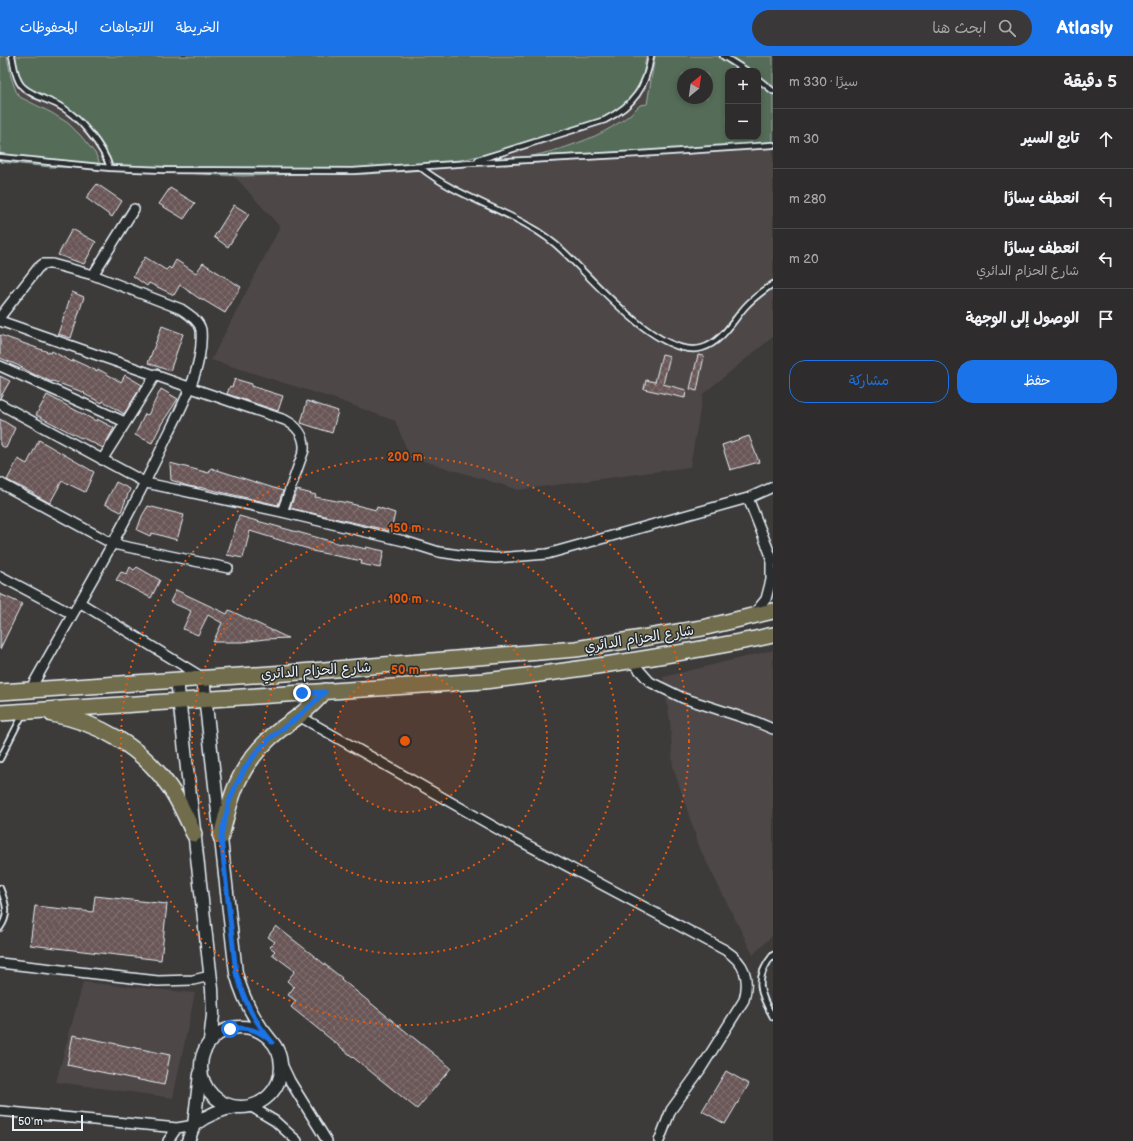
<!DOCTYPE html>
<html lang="ar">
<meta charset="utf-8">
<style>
body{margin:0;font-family:"Balsamiq Sans","Playpen Sans Arabic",sans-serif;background:#3a3838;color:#f1f3f6;direction:rtl}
.controls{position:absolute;right:12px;top:12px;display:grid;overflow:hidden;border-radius:8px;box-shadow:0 2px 6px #0003}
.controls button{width:36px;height:36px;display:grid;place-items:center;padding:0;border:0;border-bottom:1px solid #494848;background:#2e2c2c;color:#f1f3f6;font:20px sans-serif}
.compass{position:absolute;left:677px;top:12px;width:36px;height:36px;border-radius:50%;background:#2e2c2c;box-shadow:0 2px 6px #0003;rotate:29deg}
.scale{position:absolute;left:12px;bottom:10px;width:71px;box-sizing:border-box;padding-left:4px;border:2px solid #e8f1f8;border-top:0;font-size:11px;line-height:14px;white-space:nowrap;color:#e8f1f8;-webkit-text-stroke:3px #2a2d2e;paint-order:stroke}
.stop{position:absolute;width:12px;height:12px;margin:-9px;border:3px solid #1a73e8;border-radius:50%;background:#fff}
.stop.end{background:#1a73e8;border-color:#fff;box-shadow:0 1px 4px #0008}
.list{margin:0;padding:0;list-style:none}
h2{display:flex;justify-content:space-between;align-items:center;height:52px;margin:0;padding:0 16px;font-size:17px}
h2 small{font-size:13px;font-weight:400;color:#a7a7a9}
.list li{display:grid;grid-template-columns:26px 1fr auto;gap:12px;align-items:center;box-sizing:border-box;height:60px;padding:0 16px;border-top:1px solid #494848}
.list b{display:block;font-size:15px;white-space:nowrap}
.list p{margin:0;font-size:13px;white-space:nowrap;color:#a7a7a9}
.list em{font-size:13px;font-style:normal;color:#a7a7a9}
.actions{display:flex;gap:8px;padding:12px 16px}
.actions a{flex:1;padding:9px 0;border:1px solid #1a73e8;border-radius:16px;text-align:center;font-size:14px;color:#1a73e8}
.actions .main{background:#1a73e8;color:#fff}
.icon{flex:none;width:22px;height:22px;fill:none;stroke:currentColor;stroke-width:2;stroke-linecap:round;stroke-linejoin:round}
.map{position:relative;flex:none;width:773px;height:1085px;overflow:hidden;direction:ltr}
header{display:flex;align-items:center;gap:24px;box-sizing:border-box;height:56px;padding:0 20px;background:#1a73e8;color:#fff}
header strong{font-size:19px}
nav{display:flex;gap:22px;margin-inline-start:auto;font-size:14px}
.search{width:280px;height:36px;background:#3a3838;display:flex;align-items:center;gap:10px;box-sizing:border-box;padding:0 14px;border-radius:22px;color:#a7a7a9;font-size:15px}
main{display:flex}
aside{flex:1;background:#2e2c2c}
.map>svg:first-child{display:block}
.built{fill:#4d4646;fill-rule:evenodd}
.green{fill:#556d59;stroke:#9eafa8;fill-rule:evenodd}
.building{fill:url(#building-cross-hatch);stroke:#e8f1f8}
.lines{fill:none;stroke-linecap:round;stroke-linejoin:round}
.service-casing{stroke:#e8f1f8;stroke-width:8}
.minor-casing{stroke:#e8f1f8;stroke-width:12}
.tertiary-casing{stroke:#e8f1f8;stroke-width:15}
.primary-casing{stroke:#e8f1f8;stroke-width:18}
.service{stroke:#2a2d2e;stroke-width:4.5}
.minor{stroke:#2a2d2e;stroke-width:9}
.tertiary{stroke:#2a2d2e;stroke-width:12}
.primary{stroke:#716c4b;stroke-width:15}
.route{stroke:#1a73e8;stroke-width:5}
.ring{fill:none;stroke:#e8590c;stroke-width:2;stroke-dasharray:2 4}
.labels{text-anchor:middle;stroke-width:3;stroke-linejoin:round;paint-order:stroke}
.street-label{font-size:14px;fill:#e8f1f8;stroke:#2a2d2e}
.centre{fill:#e8590c;stroke:#2a2d2e;stroke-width:2}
.ring-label{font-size:12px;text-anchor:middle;font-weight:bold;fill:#e8590c;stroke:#2a2d2e;stroke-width:3;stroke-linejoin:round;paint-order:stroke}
</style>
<header>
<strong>Atlasly</strong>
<div class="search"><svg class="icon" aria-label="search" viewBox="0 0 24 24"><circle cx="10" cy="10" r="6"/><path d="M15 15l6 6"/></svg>ابحث هنا</div>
<nav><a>الخريطة</a><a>الاتجاهات</a><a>المحفوظات</a></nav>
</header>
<main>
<aside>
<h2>5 دقيقة<small>سيرًا · 330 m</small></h2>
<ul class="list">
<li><svg class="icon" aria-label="ahead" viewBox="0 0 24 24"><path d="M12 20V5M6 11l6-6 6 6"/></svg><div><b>تابع السير</b></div><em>30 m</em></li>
<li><svg class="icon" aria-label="left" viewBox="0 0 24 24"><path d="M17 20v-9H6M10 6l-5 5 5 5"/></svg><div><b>انعطف يسارًا</b></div><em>280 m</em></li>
<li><svg class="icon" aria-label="left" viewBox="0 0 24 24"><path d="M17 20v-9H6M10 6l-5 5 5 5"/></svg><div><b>انعطف يسارًا</b><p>شارع الحزام الدائري</p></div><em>20 m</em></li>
<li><svg class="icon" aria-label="arrive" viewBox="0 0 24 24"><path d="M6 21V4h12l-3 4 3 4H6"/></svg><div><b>الوصول إلى الوجهة</b></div></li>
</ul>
<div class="actions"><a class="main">حفظ</a><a>مشاركة</a></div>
</aside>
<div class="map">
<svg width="773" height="1085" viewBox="0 0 773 1085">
<defs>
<pattern id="building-cross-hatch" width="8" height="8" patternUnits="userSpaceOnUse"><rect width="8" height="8" fill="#6a5756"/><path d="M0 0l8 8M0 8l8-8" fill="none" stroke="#7f706f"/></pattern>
</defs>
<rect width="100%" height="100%" fill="#3d3a3a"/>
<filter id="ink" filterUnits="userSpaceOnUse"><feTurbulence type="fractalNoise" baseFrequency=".025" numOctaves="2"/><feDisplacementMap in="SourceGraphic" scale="8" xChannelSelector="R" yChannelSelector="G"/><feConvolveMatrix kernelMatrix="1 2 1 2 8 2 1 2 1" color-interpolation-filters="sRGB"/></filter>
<g filter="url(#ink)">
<path class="built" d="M0 0H773V281L703 338 690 411 519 434 410 401 395 365 338 344 211 304 280 171 237 123 232 121 124 117 0 106ZM728 15H758V81H728ZM683 18H707V42H683Z
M773 594V879L753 899 700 793 673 711 670 665 663 621Z
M83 926 195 937 173 1042 56 1026Z"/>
<path class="green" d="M0 0H7L11 21 16 35 20 41 52 57 68 67 81 80 95 97 99 105V111H51L0 106Z
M13 0H646L643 21 634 38 613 61 508 92 424 114 366 118H300L243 120 121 114 111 110 92 84 65 54 32 42 24 35 19 25Z
M655 0H773V91L504 109 506 106C552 96 607 84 640 49L647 48ZM728 15H758V81H728ZM683 18H707V42H683Z"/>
<path class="building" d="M97 128 122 145 112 161 86 142Z
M170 132 195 147 184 163 159 148Z
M234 149 249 158 228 191 214 181Z
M72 173 96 186 84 208 58 199Z
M145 201 166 214 169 211 171 213 176 204 196 217 203 207 241 231 225 257 200 242V243L180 229 174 239 149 227 147 230 133 220Z
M72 236 84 241 71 282 58 278Z
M162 270 183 278 170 315 148 307Z
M0 279 51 297 52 295 72 306 73 304 97 315 98 313 121 326 125 319 142 329 124 358 103 345 102 347 84 338 85 337 53 325 52 326 37 319V320L17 309 0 302Z
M662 298 670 300 663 328 686 334 685 342 644 333 646 324 655 326Z
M698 299 704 300 697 335 690 333Z
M0 320 10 325 0 342Z
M235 323 252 328 251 330 283 340 278 355 227 338 230 330 232 331Z
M161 333 178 343 162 367 152 387 135 379 145 358 148 359Z
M47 339 96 365 97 363 114 372 103 392 81 381V382L36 359Z
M307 345 338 355 332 377 301 367Z
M0 363 15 372 6 392 0 389Z
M749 380 759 406 730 414 722 389Z
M39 384 94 416 85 436 62 425 50 447 33 438V437L7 424 18 403 27 408Z
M170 407 209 417 211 412 283 435 278 449 199 431V432L188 430 171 424Z
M116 426 130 433 121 456 105 448Z
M297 434 316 439 315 441 348 447 376 454 377 451 395 457 391 475 290 452Z
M148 450 184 459 177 484 152 477 150 480 137 474 142 460Z
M239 460 341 488V487L366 493V491L384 495 380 512 361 508 362 505 312 495V494L250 475 243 502 227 499Z
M130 511 134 514 137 511 160 524 151 542 116 524 121 516 127 518Z
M176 534 227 558 229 554 288 582 265 583 243 586H213L222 567 208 559 198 579 183 573 191 555 170 546Z
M0 538 22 548 0 593Z
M95 840 167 848 161 904 30 889 35 850 93 856Z
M276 870 342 922 341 923 451 1012 417 1053 291 951 296 945 288 939 294 931 287 925 295 915 272 898 275 895 270 891 275 886 268 881Z
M73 979 170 999 164 1029 67 1009Z
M726 1015 749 1028 725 1068 702 1055Z"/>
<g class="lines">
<g class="service-casing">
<path id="service" d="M12 0C14 9 15 22 21 29 28 38 48 44 58 49 78 59 104 91 110 112
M723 0 747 15
M758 23 773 35
M0 101 110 112 164 114 353 115 471 107 639 98 773 89
M478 104 605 64C634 49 646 32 651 0
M420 111C463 146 522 156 563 195 591 221 659 304 702 292 722 286 732 266 745 251 753 242 763 235 773 228
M0 703 23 658
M0 832C6 847 10 858 0 872
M773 899C754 922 759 937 773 961"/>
</g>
<g class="minor-casing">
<path id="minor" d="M93 219 134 153
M0 261 38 212 43 208H52L93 219 181 253C188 258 199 264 201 274 204 312 182 350 166 383 126 469 76 551 30 634
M0 265C95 298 190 332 285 364 297 370 305 380 304 394L282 456
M0 310 125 366
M0 348 146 427 282 456 404 485 439 496 466 500 496 502 547 498 748 442 773 431
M102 404 156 318
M0 427 113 488 228 512
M748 442 773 505
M0 520 72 558
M79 546 202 621
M753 559 766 543 771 524V502
M632 606 650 626 683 642 754 665 773 673
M299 660 503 776 725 894C745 907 750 922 744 944L700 1014 671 1054 659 1085
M0 907 158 925 193 924 210 920
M280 1004 290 1025 327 1085
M250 1050 275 1065 297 1085
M0 1055 167 1071 177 1072 194 1069
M168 1085 177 1072"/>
</g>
<g class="tertiary-casing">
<path id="tertiary" d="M203 622 236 917C243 943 254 965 272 986
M177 624 212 933 213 959 210 985
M201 1011a40 40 0 1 1 80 0a40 40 0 1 1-80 0Z
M194 1069C207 1059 220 1053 237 1051
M188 1085 194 1069 200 1018"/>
</g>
<g class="primary-casing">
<path id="primary" d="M0 636 300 616 576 593 702 572 773 555
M0 657 484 625C575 615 665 600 755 583L773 579
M52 658C98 666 141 691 168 729 179 744 186 761 194 778
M221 781C230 742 238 712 269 683 278 674 290 667 300 659 309 652 317 644 325 635"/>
</g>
<use href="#service" class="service"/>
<use href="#minor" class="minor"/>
<use href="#tertiary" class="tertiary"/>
<use href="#primary" class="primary"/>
</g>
</g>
<g class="lines" filter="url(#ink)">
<path class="route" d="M230 973C247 970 259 974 272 986 254 965 243 943 236 917L221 781 229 746 236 729 245 712 256 697 269 683 299 660 325 636 302 637"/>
</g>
<circle cx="405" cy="685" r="71" fill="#e8590c" fill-opacity=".12"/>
<g class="ring">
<circle cx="405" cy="685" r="71"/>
<circle cx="405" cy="685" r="142"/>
<circle cx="405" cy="685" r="213"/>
<circle cx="405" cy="685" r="284"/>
</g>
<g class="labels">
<g class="street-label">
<text transform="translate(639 582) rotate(-9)" y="5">شارع الحزام الدائري</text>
<text transform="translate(316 614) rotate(-4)" y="5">شارع الحزام الدائري</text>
</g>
</g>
<circle cx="405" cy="685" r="6" class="centre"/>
<g class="ring-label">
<text x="405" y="405">200 m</text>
<text x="405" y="476">150 m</text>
<text x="405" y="547">100 m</text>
<text x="405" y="618">50 m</text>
</g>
</svg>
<div class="controls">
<button>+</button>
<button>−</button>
</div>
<svg class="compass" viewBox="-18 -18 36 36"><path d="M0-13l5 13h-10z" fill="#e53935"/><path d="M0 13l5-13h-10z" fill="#a7a7a9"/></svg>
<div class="scale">50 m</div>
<div class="stop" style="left:230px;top:973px"></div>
<div class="stop end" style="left:302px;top:637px"></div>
</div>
</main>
